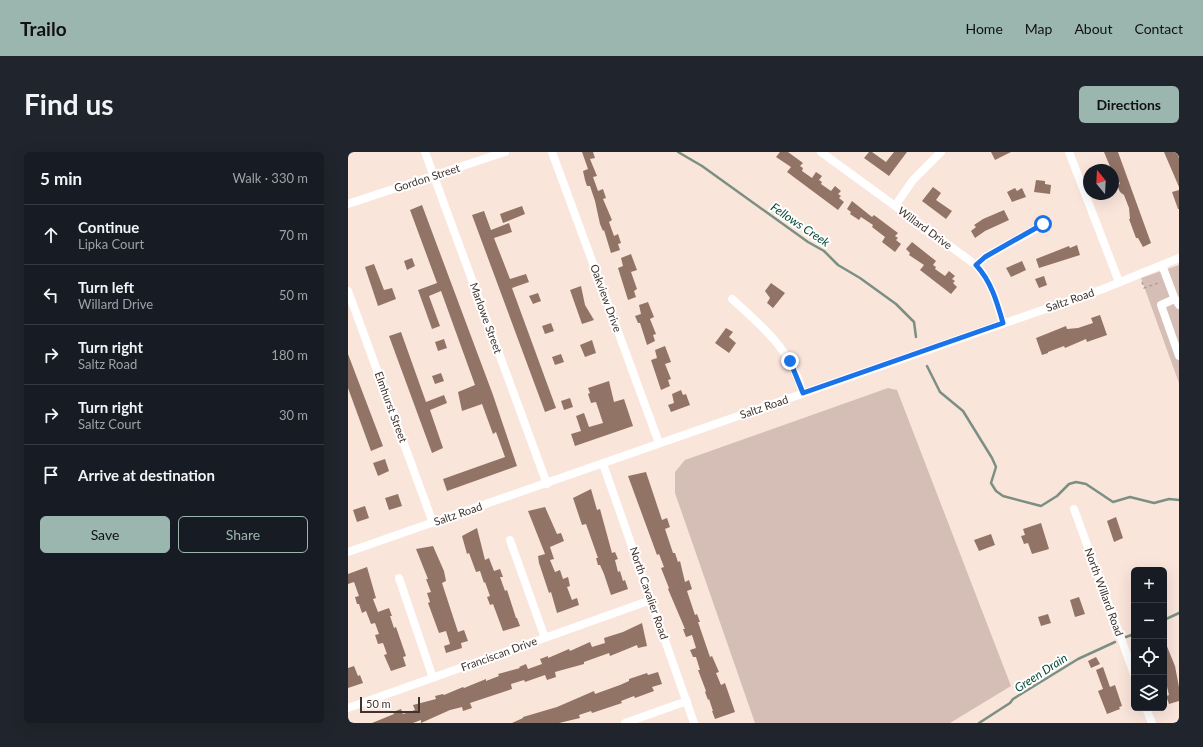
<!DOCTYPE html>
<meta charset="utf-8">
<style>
body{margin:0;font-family:Lato,sans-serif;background:#20242c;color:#f1f3f6}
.controls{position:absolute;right:12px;bottom:12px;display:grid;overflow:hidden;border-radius:6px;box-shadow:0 4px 16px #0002}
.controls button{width:36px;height:36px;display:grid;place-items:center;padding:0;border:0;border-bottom:1px solid #363941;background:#171b24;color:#f1f3f6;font:20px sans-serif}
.compass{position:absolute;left:735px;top:12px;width:36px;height:36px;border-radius:50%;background:#171b24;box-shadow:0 4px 16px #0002;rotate:342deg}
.scale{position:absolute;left:12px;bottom:10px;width:60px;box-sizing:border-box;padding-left:4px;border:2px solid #40322c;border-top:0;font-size:11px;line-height:14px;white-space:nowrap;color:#40322c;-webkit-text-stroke:3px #fff;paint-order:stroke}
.stop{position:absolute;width:12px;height:12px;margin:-9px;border:3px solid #1a73e8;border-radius:50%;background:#fff}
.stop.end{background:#1a73e8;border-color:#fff;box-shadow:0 1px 4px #0008}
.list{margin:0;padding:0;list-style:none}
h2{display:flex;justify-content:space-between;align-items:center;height:52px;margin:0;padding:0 16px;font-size:17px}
h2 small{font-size:13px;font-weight:400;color:#9ea1a6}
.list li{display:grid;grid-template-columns:26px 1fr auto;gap:12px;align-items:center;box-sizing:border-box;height:60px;padding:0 16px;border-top:1px solid #363941}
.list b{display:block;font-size:15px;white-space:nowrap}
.list p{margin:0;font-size:13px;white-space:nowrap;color:#9ea1a6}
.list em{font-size:13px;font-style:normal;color:#9ea1a6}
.actions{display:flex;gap:8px;padding:12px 16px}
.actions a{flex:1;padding:9px 0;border:1px solid #9ab6ae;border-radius:6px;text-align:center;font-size:14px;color:#9ab6ae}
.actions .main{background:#9ab6ae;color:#111}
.icon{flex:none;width:22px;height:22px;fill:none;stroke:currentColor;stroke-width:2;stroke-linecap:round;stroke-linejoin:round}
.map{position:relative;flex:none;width:831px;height:571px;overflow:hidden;border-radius:6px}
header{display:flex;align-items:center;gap:24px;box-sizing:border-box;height:56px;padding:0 20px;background:#9ab6ae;color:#111}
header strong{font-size:19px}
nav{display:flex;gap:22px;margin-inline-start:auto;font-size:14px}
.intro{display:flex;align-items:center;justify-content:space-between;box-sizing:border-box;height:96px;padding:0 24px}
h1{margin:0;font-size:28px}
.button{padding:10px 18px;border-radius:6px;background:#9ab6ae;color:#111;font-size:14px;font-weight:700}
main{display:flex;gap:24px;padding:0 24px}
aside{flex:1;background:#171b24;border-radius:6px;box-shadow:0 4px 16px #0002}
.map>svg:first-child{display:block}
.green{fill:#d4beb5}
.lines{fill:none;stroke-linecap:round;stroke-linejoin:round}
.stream{stroke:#7c8f83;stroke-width:2.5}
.building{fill:#927467}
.path{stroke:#af9d94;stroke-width:1.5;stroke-dasharray:3 3;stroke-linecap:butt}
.minor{stroke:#fff;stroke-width:8}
.route{stroke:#1a73e8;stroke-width:5}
.labels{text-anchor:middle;stroke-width:4;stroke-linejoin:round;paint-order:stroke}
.street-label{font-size:11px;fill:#40322c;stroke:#fff}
.water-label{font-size:12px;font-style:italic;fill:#064b37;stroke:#fff}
</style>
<header>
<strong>Trailo</strong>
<nav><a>Home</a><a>Map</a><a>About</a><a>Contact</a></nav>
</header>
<div class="intro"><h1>Find us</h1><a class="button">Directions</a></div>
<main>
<aside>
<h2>5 min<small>Walk · 330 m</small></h2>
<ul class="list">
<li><svg class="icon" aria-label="ahead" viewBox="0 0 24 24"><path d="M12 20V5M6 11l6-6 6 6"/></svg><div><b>Continue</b><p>Lipka Court</p></div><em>70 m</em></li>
<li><svg class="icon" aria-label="left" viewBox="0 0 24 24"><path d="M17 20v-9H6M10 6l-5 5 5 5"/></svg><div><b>Turn left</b><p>Willard Drive</p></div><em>50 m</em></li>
<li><svg class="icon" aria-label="right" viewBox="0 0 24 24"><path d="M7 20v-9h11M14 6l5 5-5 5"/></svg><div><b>Turn right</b><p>Saltz Road</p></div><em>180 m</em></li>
<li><svg class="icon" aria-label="right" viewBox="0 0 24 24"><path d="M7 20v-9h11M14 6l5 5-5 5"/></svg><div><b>Turn right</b><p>Saltz Court</p></div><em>30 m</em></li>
<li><svg class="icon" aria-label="arrive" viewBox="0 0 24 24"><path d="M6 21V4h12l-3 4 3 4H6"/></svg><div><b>Arrive at destination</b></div></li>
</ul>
<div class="actions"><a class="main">Save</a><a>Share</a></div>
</aside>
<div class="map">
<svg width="831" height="571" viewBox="0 0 831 571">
<rect width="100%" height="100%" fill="#fae5db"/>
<path class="green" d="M831 113V231L793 126Z
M540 236 549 238 663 534 602 571H407L327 341V320L337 308Z"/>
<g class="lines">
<path class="stream" d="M330 0 354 14 460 90 476 99 490 113 512 126 548 152 566 170 568 185
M579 214 592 240 615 259 644 306 648 315 643 331 648 339 655 344 693 354 709 344 721 332 728 330 738 332 765 350 782 345 806 351 821 347 831 348
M816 468 831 461
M778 485 786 482
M631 571 662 551 665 547 730 507 767 490"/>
</g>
<path class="building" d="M234 0H245L247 6 242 7 249 24 245 25 250 39 255 37 258 46 255 47 264 68 261 70 266 84 270 82 273 91 270 92 272 98 263 101 256 78 255 79 252 72 247 49 242 34H239L237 28 235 19 240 17Z
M432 0H440L455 11 452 14 455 16 454 19 464 26 468 20 474 24 471 28 474 30 473 32 483 39 487 34 493 39 490 42 493 44 491 46 496 50 490 58 439 20 443 15 428 5Z
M521 0H524L538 10 546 0H559L541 24 516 6Z
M643 0H663L647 8Z
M756 0H770L803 91 795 95 790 86H788L781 67H782L781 56 776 43 772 40 769 33 772 32 767 20 763 17Z
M816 0H829L831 6V35Z
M688 28 697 29V32L703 33 702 42 686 40Z
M585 35 593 41 588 48 604 59 598 67 574 49Z
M667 36 669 39 674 36 678 45 664 50 659 40Z
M831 38V57H830L824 40Z
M504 49 524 65 526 63 550 81 547 84 550 86 548 88 553 92 547 100 534 90 537 85 524 75 525 73 513 65 511 68 502 62 503 60 499 57Z
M74 53 145 243 169 314 99 339 95 327 157 305 148 280 145 282 134 252 114 259 110 240 127 233 93 139 81 144 92 174 84 177 70 138 89 131 62 58Z
M174 54 177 62 155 71 152 62Z
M656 58 661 68 637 79 627 86 623 79 628 75 626 73 635 67Z
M136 59 143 78 161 71 164 80 146 86 162 127 178 122 181 130 164 136 208 256 197 260 124 63Z
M564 90 588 109 585 113 588 115 587 117 597 124 601 119 607 124 604 127 607 129 605 131 609 135 603 142 572 118 576 113 561 103 562 101 558 97Z
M729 93 732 103 691 116 688 107 721 94 722 96Z
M283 102 289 118 283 120 289 137 286 139 288 145 280 148 270 116 275 114 273 106Z
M64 106 67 114 59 118 56 109Z
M674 109 678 118 663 125 658 116Z
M26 112 36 138 44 136 48 147 30 154 17 115Z
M696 124 699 133 691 136 687 127Z
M423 131 437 141 425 156 419 151 422 146 417 139Z
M233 134 237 153 246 168 234 172 222 138Z
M190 141 193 149 185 152 181 144Z
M300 150 306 165 302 167 308 182 305 183 307 189 299 193 292 171H290L287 164 293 162 291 153Z
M752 163 759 183 739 190 738 187 717 196 716 194 700 200V201L694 203 688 186 718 174 719 177 730 176 745 171 743 166Z
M203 171 206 179 197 182 194 174Z
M378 176 385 180 381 185 388 191 381 201 367 191Z
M53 180 78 250 96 243 99 251 82 258 95 296 84 301 41 184Z
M96 187 99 196 90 199 87 190Z
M244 188 248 201 237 205 232 193Z
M317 194 323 210 317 212 323 227 320 228 322 234 313 238 303 208 309 206 307 198Z
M0 202 35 294 23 299 0 236Z
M213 202 216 210 207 213 204 205Z
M93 221 96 229 87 232 84 224Z
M261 229 266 250 276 247 285 274 227 294 223 282 233 279 228 264 236 261 241 275 255 271 248 250 243 251 240 242 242 241 240 236Z
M333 238 335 243 338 242 342 253 323 260 320 253 326 251 324 242Z
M222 246 225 255 216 258 213 249Z
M37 307 41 319 30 324 25 311Z
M298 320 314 368 319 366 322 375 317 377 325 401H327L330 410 332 409 337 430 341 428 344 437 339 439 347 463 349 462 352 470H350L362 505 364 504 371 520 368 521 373 533 377 531 387 560 367 567 364 559H365L361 547 360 548 357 540 358 539 350 518H352L348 505H345L342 498 348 496 344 483 338 485 335 477H337L320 437 321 436 313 416 316 415 311 402 309 403 280 324Z
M243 337 249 358 252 357 264 401 267 400 270 407 267 408 270 420 272 419 275 429 277 428 280 437 263 443 256 422 252 413H250L248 406H250L238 372 234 373 225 346Z
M50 342 54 354 41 358 37 346Z
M17 354 21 366 9 370 5 358Z
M197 355 209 382 213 381 216 389 202 395 206 407 202 408 207 420 212 418 215 427 220 425 222 434 219 435 224 448 229 446 231 453 209 461 203 440 201 441 191 411 190 404 197 402 180 359Z
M768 365 775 386 766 390 759 369Z
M693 371 701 397 684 402 680 391 676 392 673 384 677 383 675 377Z
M129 376 137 408 141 406 146 419 152 417 155 425H152L157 439 159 438 168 466H169L172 474 155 479 145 452 142 453 139 445 142 444 137 430 136 431 132 419 128 420 121 401 119 402 114 384Z
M643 382 647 393 631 399 626 388Z
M85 394 96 419 98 429 94 431 110 480 116 478 120 489 113 491 114 496 98 501 96 494 102 492 98 479 91 481 80 451 82 450 79 441 83 440 78 427H80L68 397Z
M19 415 28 446 25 447 30 460 41 456 44 464H42L46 476 48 475 58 504 55 505 58 514 43 519 36 503 39 502 35 491 30 492 27 483 31 482 27 471 23 472 18 459 14 461 11 452H9L7 445 11 444 6 430 0 432V422Z
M731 445 737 462 727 465 722 448Z
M700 462 703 471 693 474 690 465Z
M294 471 299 494 290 496 289 493 262 504 261 501 236 510V512L207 520 208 525 199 528 197 523 177 530 176 528 163 532 164 537 122 551 124 556 115 559 114 555 102 558 73 571V568L65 571H24L46 562 45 560 53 557 55 562 67 558 65 553 88 547 87 544 95 542 96 543 115 535 116 536 138 527V529L151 524 150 522 172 516 171 515 178 512 180 517 194 512 192 507 200 504V506L221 497 222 499 242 490 244 495 257 491 256 486 275 480Z
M816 487 827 514 831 535V549L821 552 818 544 821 543 816 522Z
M748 505 752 512 743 516 740 509Z
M6 514 10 524 12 523 15 531 0 536V516Z
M755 515 762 535 767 533 774 554 771 555 772 557 759 562 750 539 755 537 748 518Z
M310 520 314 532 304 535 306 539 287 546 286 544 273 549 274 551 244 561 243 559 231 563 232 566 211 571H164L175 566V565L209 555 246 539 247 542 272 533 281 529V527L299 521 300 523Z"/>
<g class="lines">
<path class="path" d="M794 130 796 136 813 130"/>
<path class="minor" d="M77 0 199 332
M204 0 311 291
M473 0 628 113C643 129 649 150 655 171
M721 0 771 130
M0 52 157 0
M547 54 565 28 593 0
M628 113 637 105 695 73
M814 113 826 145 831 153
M0 139 85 371
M826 145 824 148 813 153 831 204
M384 147C416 176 443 198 455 241
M255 312 346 571
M726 357 786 522
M162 388 197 486
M0 400 755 137 831 106
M51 426 85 526
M0 556 303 448
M798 556 804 571
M277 571 339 549"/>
</g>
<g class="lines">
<path class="route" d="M442 209 455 241 655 171C649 150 643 129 628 113L637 105 695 72"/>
</g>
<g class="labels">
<g class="street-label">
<text transform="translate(79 26) rotate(-18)" y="4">Gordon Street</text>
<text transform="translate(577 76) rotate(36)" y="4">Willard Drive</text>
<text transform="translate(258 146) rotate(70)" y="4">Oakview Drive</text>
<text transform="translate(722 148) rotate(-19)" y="4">Saltz Road</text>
<text transform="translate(138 166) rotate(70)" y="4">Marlowe Street</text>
<text transform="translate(43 255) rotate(70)" y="4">Elmhurst Street</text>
<text transform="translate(416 255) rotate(-19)" y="4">Saltz Road</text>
<text transform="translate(110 362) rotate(-19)" y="4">Saltz Road</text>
<text transform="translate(756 440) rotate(70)" y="4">North Willard Road</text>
<text transform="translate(301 441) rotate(71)" y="4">North Cavalier Road</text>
<text transform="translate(151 502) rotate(-20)" y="4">Franciscan Drive</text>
</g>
<g class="water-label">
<text transform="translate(452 73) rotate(34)" y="4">Fellows Creek</text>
<text transform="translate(693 521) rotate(-33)" y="4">Green Drain</text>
</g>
</g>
</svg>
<div class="controls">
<button>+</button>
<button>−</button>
<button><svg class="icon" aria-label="locate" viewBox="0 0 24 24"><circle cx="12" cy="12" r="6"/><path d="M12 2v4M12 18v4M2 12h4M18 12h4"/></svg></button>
<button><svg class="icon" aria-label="layers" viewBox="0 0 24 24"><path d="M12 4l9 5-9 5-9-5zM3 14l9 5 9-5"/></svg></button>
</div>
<svg class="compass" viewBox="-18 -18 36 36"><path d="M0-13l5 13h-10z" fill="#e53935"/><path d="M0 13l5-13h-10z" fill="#9ea1a6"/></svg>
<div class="scale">50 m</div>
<div class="stop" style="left:695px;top:72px"></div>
<div class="stop end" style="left:442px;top:209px"></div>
</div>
</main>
